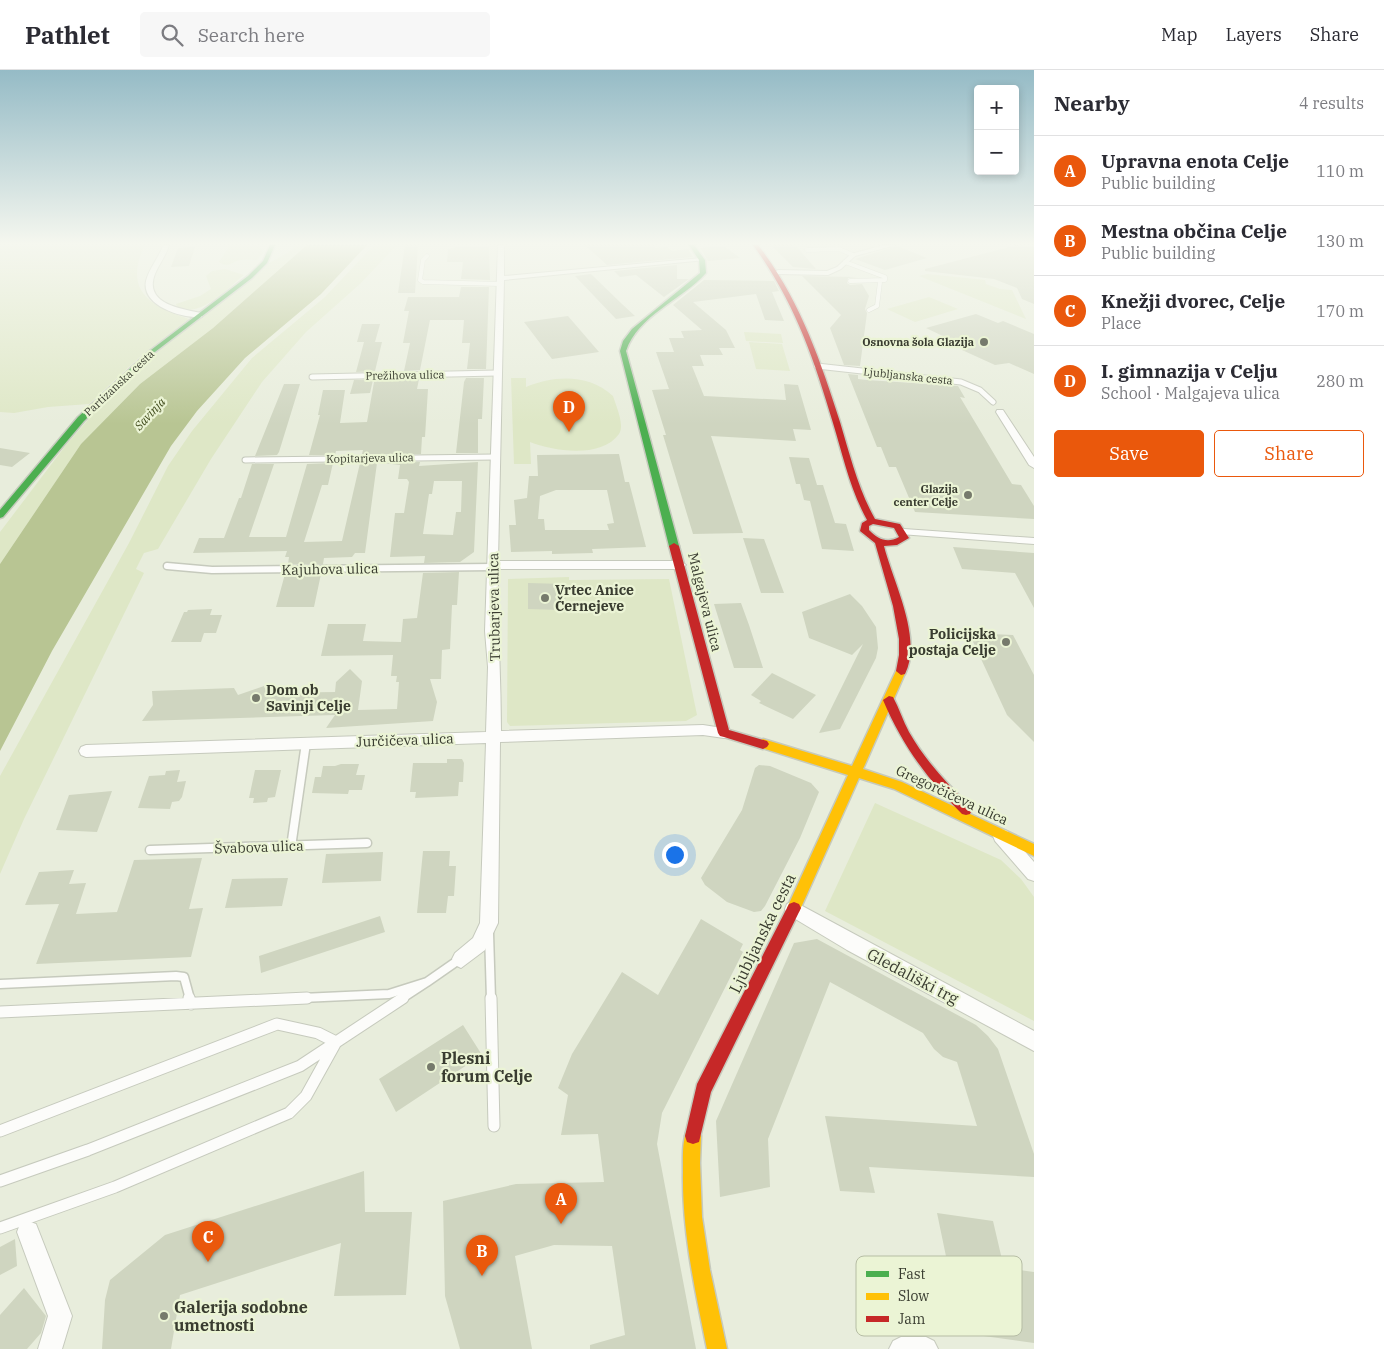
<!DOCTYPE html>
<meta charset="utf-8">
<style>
body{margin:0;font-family:"IBM Plex Serif",serif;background:#f7f7f7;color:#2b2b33}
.controls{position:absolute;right:15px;top:15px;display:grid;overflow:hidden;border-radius:5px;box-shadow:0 2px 8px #0003}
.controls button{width:45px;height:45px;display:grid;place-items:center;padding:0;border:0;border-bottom:1px solid #e1e1e2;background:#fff;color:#2b2b33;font:25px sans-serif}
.you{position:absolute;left:674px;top:784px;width:18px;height:18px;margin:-12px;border:4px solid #fff;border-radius:50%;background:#1a73e8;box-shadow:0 0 0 8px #1a73e833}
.badge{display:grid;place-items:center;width:32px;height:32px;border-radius:50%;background:#ea580c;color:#fff;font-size:16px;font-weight:700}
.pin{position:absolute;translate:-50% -41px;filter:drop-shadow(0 1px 2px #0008)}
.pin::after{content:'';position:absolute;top:26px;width:18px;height:15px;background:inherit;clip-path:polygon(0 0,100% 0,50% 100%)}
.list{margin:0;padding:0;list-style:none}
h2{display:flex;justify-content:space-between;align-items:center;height:65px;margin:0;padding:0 20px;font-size:21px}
h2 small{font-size:16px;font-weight:400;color:#7c7c81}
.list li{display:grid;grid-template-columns:32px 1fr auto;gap:15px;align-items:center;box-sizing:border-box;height:70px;padding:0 20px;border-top:1px solid #e1e1e2}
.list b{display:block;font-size:19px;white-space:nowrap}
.list p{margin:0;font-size:16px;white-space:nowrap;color:#7c7c81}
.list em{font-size:16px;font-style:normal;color:#7c7c81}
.actions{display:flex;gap:10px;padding:15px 20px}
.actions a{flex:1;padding:11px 0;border:1px solid #ea580c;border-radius:5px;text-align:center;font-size:18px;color:#ea580c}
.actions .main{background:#ea580c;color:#fff}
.icon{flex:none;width:28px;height:28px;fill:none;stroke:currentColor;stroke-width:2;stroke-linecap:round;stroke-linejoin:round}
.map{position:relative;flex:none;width:1034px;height:1279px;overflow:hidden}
header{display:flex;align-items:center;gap:30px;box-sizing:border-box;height:70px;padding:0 25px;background:#fff;border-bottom:1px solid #e1e1e2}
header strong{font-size:24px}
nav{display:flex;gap:28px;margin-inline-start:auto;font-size:18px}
.search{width:350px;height:45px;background:#f7f7f7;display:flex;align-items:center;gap:12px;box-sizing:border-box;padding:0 18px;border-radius:5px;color:#7c7c81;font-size:19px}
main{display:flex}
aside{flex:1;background:#fff}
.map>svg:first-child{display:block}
.green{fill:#dee7c6}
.water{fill:#b8c593}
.building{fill:#cfd5c0;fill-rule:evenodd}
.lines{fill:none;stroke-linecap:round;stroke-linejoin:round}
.lane-far4-casing{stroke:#c6cabd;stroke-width:5}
.lane-far3-casing{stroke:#c6cabd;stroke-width:7}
.lane-far2-casing{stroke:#c6cabd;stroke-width:9}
.lane-far1-casing{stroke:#c6cabd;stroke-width:11}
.lane-casing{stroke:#c6cabd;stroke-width:13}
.street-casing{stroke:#c6cabd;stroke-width:2}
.fast-casing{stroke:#c6cabd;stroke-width:3}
.slow-casing{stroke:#c6cabd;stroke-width:3}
.jam-casing{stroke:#c6cabd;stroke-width:3}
.lane-far4{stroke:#fcfcfa;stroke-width:4}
.lane-far3{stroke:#fcfcfa;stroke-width:5}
.lane-far2{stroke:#fcfcfa;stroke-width:6}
.lane-far1{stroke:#fcfcfa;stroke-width:8}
.lane{stroke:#fcfcfa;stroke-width:11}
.street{fill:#fcfcfa;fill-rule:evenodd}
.fast{fill:#4caf50;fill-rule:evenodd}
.slow{fill:#ffc107;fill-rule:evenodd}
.jam{fill:#c62828;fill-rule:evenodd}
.poi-dot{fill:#767a6c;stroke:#ebf4d5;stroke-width:2}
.labels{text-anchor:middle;stroke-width:4.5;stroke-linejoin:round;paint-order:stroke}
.far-poi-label{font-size:11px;font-weight:bold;fill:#393c30;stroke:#ebf4d5;text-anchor:end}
.far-street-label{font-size:11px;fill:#393c30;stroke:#ebf4d5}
.far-water-label{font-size:12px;font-style:italic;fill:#3d4818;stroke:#ebf4d5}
.street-label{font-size:14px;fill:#393c30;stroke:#ebf4d5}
.poi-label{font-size:14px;font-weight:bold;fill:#393c30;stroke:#ebf4d5;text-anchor:start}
.near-street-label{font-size:16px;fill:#393c30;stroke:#ebf4d5}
.near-poi-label{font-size:16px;font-weight:bold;fill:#393c30;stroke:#ebf4d5;text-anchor:start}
.key{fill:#ebf4d5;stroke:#b6bda4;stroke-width:1}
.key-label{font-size:14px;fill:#393c30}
</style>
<header>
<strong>Pathlet</strong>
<div class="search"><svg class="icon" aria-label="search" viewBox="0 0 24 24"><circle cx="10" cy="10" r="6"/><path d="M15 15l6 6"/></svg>Search here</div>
<nav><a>Map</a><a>Layers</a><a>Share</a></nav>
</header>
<main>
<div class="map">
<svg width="1034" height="1279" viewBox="0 0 1034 1279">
<rect width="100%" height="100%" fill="#e8eddc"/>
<path class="green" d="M0 175H145C123 220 149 236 189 249L143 284 89 334 48 337 14 343 0 342Z
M230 175H256L262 179 263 183 257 190C252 190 246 189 241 190 232 191 229 199 219 192Z
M295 175H307L213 258 140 314 81 374 0 494V462L66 375 100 336 155 284 269 193 289 182Z
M374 175H397L361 213 306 262 262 312 211 389 158 479 144 483 136 499 144 503 24 749 0 804V706L129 473 168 396 192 361 252 288 325 227Z
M225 199 244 205C227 219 200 249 177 237L176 234 200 226 211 219 206 206 212 201Z
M927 204 985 210 986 214 1000 219 1012 220 1026 249 919 206Z
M929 227 958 239 915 252 887 239Z
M744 262 781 264 783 273 746 271Z
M749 272 782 274 790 301 756 299Z
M511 308H526V317C555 305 589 304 613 326 616 336 625 355 619 364 601 389 553 381 530 372L531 394H514Z
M569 507V510L669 509 697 645 686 651 510 656 507 652 508 509Z
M875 733 1001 790 1021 809 1034 827V951L825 841Z"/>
<path class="water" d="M307 175H367L321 224 245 288 197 341 171 376 52 581 0 681V494L81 374 140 314 213 258Z"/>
<path class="building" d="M405 175H418L415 223H398Z
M585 175H655V178L667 177 672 181 688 179 693 187 607 195Z
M771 175H795L816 199 793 197Z
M1017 175 1034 177V234L1022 229 1017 218 994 209 925 201V199Z
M724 176 740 188 708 191 700 178Z
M897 176 927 188 885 200 855 189Z
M195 177 189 196 171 197 178 178Z
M457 177H489L490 210 461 209 463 192H447L448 179Z
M677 195V209H689L664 227 636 205 620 207 614 201Z
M591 204 622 234 635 246 616 249 575 206Z
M802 206 857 207 848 208 847 213 850 215 862 214 869 226 865 239 867 243 860 296 844 295 830 258 841 245Z
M704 210 774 211 779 221 772 222 784 251 765 250 756 224 693 232 726 260 735 278H719L723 285H700L704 296H692L704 326 786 330 784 314 798 315 811 360 793 359 796 371 711 366 743 463 693 464 663 365H666L652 320 669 319 656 282H674L669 268H684L681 261 702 260 673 235Z
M461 217H489L486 299H467L470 273H462L464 250H430L420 300 404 301 410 273H403L409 241H404L408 227H459Z
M976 244 998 253 1003 251 1034 264V304L1009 293 995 295 962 280 968 278 926 258Z
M568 246 599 282 552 289 524 252Z
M362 254H380L375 272H382L375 301 356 302 364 272H373H357Z
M848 304 858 305V309L867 310 958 316 965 328 960 327 1012 414 1021 415 1034 436V449L915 442 896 397H889L881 377H877Z
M466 308H484L482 349H478V383H456L464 312Z
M402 309H419L417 319H428L425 367H422L421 384H362L363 380 336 381 335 385H309L320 345H318L323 320H345L340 353 367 352 374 312Z
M354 310H373L370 323 350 324Z
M284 314H300L279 382 277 385 255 386Z
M0 378 30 383 12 397 0 395Z
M619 384 625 412H629L646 477 592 479 593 483 552 484V481L511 482 509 455H516L514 430 527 428 529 406H538L537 385ZM556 420H607L614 453 607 454 609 460H545L544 449H538L540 426Z
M789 387 809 388 817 415H823L835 453 846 454 854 481 822 479 810 431 804 430 800 414H796Z
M420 392 419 396 478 392 474 482 460 492 424 493 425 486 390 487 395 443H404L409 412 407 409H398L400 395 384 393ZM434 411H462L461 442H456L453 465 423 464 429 424H432Z
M333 393 328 415H322L304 472 342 471 360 393H377L365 483H355L352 487 324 488 323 494H288L289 487H285L287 481 193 483 199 468H224L239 428H241L252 394H274L249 467H286L307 394Z
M743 468 764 469 784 523H761Z
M953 477 1034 483V538L1015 503 962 499Z
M459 502 457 535H452L450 579 442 580 441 609H430L437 632 433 651 326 658 335 645 142 651 153 635 152 621 234 618 238 625 264 616 267 623 335 622 336 612 350 599 362 611 358 640 397 639 399 612H396L397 606H391L393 585 321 586 328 554H366L363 571 401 572 403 549 417 548 423 503Z
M285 504H321L314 537H276Z
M528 513 564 514 566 534H560L561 540 528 539Z
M850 524 862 536 876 557 878 578 876 588 840 659 819 663 863 574 852 585 809 568 802 542Z
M741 533 749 555 763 598H734L714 534Z
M212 539 210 545H222L216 563H204L201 572H171L184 542H187L188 540Z
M969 563 1013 565 1034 605V672L1007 645Z
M772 603 816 625 793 649 759 633 761 631 751 625Z
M447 689H462L464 693 463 712H459L458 726 415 728 416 722H410L413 693H447Z
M341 694H359L356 705H365L362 720H349L348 724 312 723 315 707H321L323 696H335Z
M759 695 770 696 811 713 819 722 800 768 765 836 761 841 754 842 727 832 705 815 701 808 742 740 755 698Z
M180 700 177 712 186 711 182 727 179 731 172 732 170 739 138 738 149 706 165 705 166 701Z
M255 700H281L275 727 268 728 267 732 253 733 254 728H249Z
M112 721 97 762 56 760 69 725Z
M423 781H450L449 796H456L454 826H448L446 843H417Z
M383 782 381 811 322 813 326 784Z
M202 788 189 839 203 838 191 887 36 894 59 834 25 835 39 802 74 800 69 814 86 813 76 844 117 842 134 790Z
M288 808 282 836 225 838 232 809Z
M380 846 385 862 261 903 259 886Z
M701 849 743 874 740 880 743 882 662 1043 657 1074 696 1279H590V1275L625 1265 612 1176 554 1175 515 1186 532 1279H460L445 1226 443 1131 516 1114 604 1112 598 1064 561 1065 568 1025 558 1018 572 984 622 902 658 925Z
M817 869 976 955 988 966 998 979 1034 1084V1107L869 1097 875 1123 840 1121 825 1046 977 1056 957 992 943 987 934 979 923 963 830 912 768 1069 770 1117 720 1127 716 1051 794 873Z
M463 955 482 985 396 1042 379 1009Z
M364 1101 365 1142H412L406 1225 334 1226 341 1173 180 1225 171 1279H102L105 1230 110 1210 165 1165Z
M937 1143 993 1151 1004 1198 1034 1202V1273L962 1263Z
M15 1169 17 1196 0 1205V1177Z
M24 1218 46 1246 41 1263 27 1279H0V1245Z"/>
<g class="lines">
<g class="lane-far4-casing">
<path id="lane-far4" d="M837 178 853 185
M807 180 840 179
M427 186 423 190 420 210 423 212 500 214
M845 192 885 207V210L850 211
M869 240 877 236 880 212
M817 296 824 297"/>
</g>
<g class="lane-far3-casing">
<path id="lane-far3" d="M817 296 961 312 980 320 993 332
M312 307 497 303
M245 390 495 387"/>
</g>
<g class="lane-far2-casing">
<path id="lane-far2" d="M167 496 212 500 493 497"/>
</g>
<g class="lane-far1-casing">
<path id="lane-far1" d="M291 777 306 673
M150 780 367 773
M489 863 491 929
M0 914 176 906 184 907 190 929
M280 929 389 924 427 912 460 889
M401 929 427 912"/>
</g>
<g class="lane-casing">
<path id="lane" d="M189 928 191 934
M491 928 494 1056
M0 942 307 928
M0 1061 277 954 318 963 336 972 306 1026 289 1043 115 1117 0 1158
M0 1111 88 1080 300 996 403 928"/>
</g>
<g class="street-casing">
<path id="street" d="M163 175H169C166 186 159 194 155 204 143 234 182 239 202 243V247C183 249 141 236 146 211 149 198 159 188 163 175Z
M498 175H504V206L702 188 705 190 504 210 498 491H680L686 495 680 499H498C497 553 501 607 501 661L703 655 729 659 731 663 729 667 724 668 703 665 500 672 498 853 485 880 461 898 455 895 452 889 455 883 473 868 480 853 486 673 86 687 81 685 79 681 81 677 86 675 486 662 488 597 485 561Z
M884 175H896L855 186 841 199 828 205 778 204 775 202 778 200 827 201 837 197 851 184Z
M997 340H1003L1034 387V398L1029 395 996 342Z
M904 459 1034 468V474L900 464V460Z
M1001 759 1007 761 1034 792V811L1028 809 995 771 993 766 995 761Z
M793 831 1034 961V981L847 880 787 844 785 839 787 834Z
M28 1151 36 1154 72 1246 62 1279H38L48 1246 17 1162 20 1154Z
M901 1267H926L934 1271 938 1279H889L893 1271Z"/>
</g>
<g class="fast-casing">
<path id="fast" d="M270 175H275L267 193 252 208 151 285 84 351 3 447 0 448V440L78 347 147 283 248 206 263 191Z
M689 175H694L705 190 706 203C682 230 638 245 626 281L679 476 674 479 669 476 620 281 623 271 632 259 700 203 699 190Z"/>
</g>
<g class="slow-casing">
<path id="slow" d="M901 597 906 601 863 699 902 712 1034 774V786L894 719 859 708 799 842 794 844 789 842 787 838 848 705 759 677 757 674 759 671 763 669 852 696 896 601Z
M693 1058 699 1060 701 1066 700 1093 702 1147 710 1200 727 1279H707C695 1220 682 1162 683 1102 683 1088 682 1072 687 1060Z"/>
</g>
<g class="jam-casing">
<path id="jam" d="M753 175H758C799 228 820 289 840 352 850 385 858 419 875 449L900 454 909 468 897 475 884 476C893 512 923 568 905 604L901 605 896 601 899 585V569L893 536 875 473 860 461 862 453 867 450C850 419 843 386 833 353 813 286 794 231 753 175ZM873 454 894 458 899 467C887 474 878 469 869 460V456Z
M674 473 679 476 729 660 767 671 769 674 767 677 763 679 724 667 720 666 718 663 669 476Z
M889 626 893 627C899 638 903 651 909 662 925 690 947 714 970 736L972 740 970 744 966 745 962 744C928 710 902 675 883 630Z
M794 832 799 834 801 838 711 1022 699 1072 693 1074 687 1072 685 1066 697 1014 789 834Z"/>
</g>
<use href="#lane-far4" class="lane-far4"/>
<use href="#lane-far3" class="lane-far3"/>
<use href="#lane-far2" class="lane-far2"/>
<use href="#lane-far1" class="lane-far1"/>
<use href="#lane" class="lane"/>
<use href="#street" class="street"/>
<use href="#fast" class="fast"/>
<use href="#slow" class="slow"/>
<use href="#jam" class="jam"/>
</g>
<linearGradient id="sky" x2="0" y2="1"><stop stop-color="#95bbc6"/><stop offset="0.49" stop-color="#f5f7ef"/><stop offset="1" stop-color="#f5f7ef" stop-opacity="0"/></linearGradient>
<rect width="1034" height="354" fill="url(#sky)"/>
<g class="poi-dot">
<circle cx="984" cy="272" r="5"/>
<circle cx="968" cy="425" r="5"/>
<circle cx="545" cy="528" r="5"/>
<circle cx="1006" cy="572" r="5"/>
<circle cx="256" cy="628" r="5"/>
<circle cx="431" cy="997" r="5"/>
<circle cx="164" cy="1246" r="5"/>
</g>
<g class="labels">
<g class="far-poi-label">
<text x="974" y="276">Osnovna šola Glazija</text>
<text x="958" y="423">Glazija<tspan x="958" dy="13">center Celje</tspan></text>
</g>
<g class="far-street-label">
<text transform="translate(405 305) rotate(-1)" y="4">Prežihova ulica</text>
<text transform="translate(908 306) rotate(6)" y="4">Ljubljanska cesta</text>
<text transform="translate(119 313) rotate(-43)" y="4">Partizanska cesta</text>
<text transform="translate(370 388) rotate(-1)" y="4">Kopitarjeva ulica</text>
</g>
<g class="far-water-label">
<text transform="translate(150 344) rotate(-47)" y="4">Savinja</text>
</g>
<g class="street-label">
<text transform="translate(330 499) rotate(-1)" y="5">Kajuhova ulica</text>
<text transform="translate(705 532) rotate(76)" y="5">Malgajeva ulica</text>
<text transform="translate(494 537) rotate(-91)" y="5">Trubarjeva ulica</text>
<text transform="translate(405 670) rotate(-2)" y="5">Jurčičeva ulica</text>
<text transform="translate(952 725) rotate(25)" y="5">Gregorčičeva ulica</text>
<text transform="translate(259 777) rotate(-2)" y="5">Švabova ulica</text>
</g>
<g class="poi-label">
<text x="555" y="525">Vrtec Anice<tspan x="555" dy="16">Černejeve</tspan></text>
<text x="996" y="569" text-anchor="end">Policijska<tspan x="996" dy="16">postaja Celje</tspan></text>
<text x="266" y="625">Dom ob<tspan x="266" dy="16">Savinji Celje</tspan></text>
</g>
<g class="near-street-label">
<text transform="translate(762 863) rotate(-64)" y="6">Ljubljanska cesta</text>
<text transform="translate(913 906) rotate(28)" y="6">Gledališki trg</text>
</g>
<g class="near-poi-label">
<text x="441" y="994">Plesni<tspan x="441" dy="18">forum Celje</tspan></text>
<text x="174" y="1243">Galerija sodobne<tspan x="174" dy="18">umetnosti</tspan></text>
</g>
</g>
<rect x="856" y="1186" width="166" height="80" rx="8" class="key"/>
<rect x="866" y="1201" width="23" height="6" fill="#4caf50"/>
<rect x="866" y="1223" width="23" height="7" fill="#ffc107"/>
<rect x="866" y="1246" width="23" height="6" fill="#c62828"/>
<g class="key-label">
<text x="898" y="1209">Fast</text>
<text x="898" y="1231">Slow</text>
<text x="898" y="1254">Jam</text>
</g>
</svg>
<div class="controls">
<button>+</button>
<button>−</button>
</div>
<div class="you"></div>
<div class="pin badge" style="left:561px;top:1154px">A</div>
<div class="pin badge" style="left:482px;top:1206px">B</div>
<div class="pin badge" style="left:208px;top:1192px">C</div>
<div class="pin badge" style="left:569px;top:362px">D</div>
</div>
<aside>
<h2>Nearby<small>4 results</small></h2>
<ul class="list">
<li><span class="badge">A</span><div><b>Upravna enota Celje</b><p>Public building</p></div><em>110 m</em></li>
<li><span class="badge">B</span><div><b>Mestna občina Celje</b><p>Public building</p></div><em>130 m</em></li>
<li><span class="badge">C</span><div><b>Knežji dvorec, Celje</b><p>Place</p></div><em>170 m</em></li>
<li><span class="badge">D</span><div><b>I. gimnazija v Celju</b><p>School · Malgajeva ulica</p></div><em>280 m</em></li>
</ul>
<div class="actions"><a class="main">Save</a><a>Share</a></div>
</aside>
</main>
